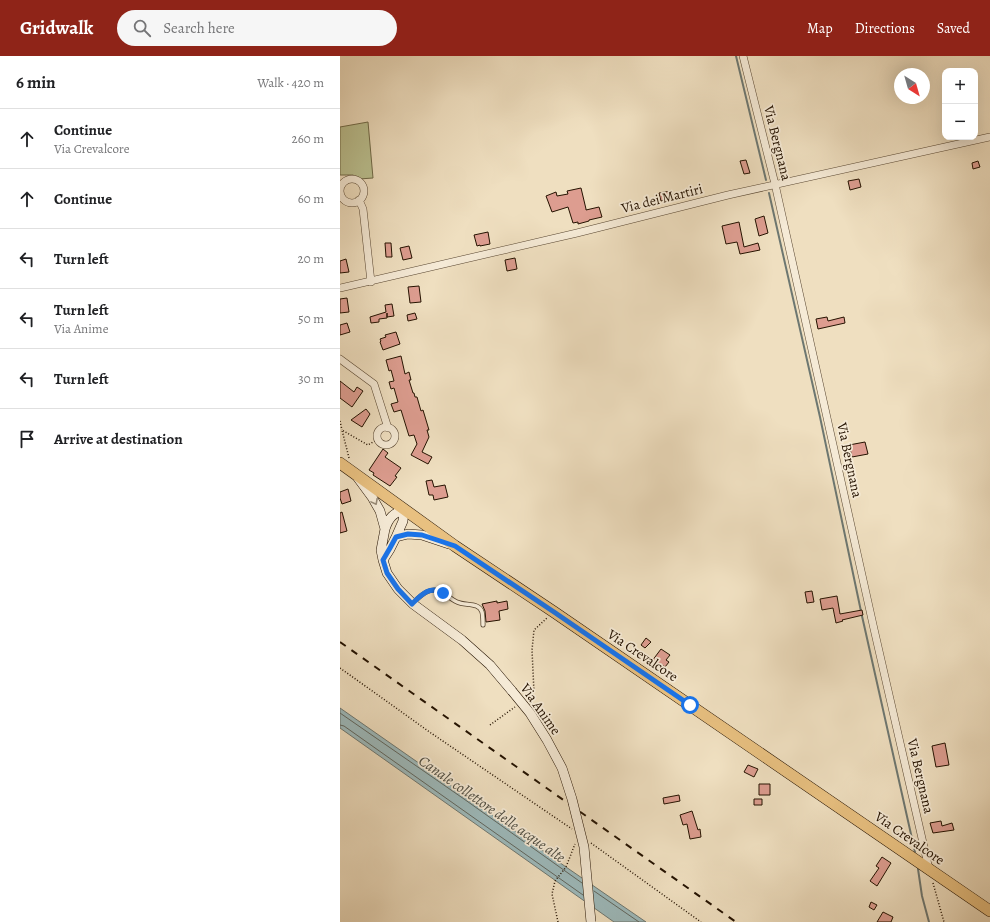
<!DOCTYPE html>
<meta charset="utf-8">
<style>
body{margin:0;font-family:Alegreya,serif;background:#f6f6f6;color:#202124}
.controls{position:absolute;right:12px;top:12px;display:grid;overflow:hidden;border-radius:8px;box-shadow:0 4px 16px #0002}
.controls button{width:36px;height:36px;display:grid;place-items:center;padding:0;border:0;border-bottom:1px solid #e0e0e0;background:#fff;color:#202124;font:20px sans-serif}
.compass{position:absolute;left:554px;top:12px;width:36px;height:36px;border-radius:50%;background:#fff;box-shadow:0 4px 16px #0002;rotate:143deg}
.stop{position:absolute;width:12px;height:12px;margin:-9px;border:3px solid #1a73e8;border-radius:50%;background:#fff}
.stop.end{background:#1a73e8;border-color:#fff;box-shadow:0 1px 4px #0008}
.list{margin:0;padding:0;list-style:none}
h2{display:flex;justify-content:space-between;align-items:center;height:52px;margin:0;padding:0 16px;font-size:17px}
h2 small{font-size:13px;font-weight:400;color:#757577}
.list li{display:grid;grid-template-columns:26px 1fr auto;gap:12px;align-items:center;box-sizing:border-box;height:60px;padding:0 16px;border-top:1px solid #e0e0e0}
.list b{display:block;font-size:15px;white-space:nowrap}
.list p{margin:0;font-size:13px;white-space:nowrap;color:#757577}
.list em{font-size:13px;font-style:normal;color:#757577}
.icon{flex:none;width:22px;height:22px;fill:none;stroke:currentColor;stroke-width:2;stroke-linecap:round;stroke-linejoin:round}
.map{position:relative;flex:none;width:650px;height:866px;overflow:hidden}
header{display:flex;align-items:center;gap:24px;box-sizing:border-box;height:56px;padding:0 20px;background:#8f2418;color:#fff}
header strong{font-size:19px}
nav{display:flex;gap:22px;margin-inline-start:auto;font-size:14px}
.search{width:280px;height:36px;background:#f6f6f6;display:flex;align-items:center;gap:10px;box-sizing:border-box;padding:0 14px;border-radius:22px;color:#757577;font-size:15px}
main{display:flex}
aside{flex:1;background:#fff}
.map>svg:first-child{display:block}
.green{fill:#bbc191;stroke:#706a48}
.water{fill:#9dbabc;stroke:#6d7771}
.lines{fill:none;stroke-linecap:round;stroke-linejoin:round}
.shore{stroke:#60665e;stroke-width:1}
.stream{stroke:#6d7771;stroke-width:2}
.building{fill:#dd9d90;stroke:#241200}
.lane-casing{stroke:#574530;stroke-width:5}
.street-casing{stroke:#574530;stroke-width:8}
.secondary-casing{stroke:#241200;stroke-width:10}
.primary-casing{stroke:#241200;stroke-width:12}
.path{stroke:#241200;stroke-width:1.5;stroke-dasharray:1 2;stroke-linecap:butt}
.lane{stroke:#f5ead6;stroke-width:3.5}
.street{stroke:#f5ead6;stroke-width:7}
.secondary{stroke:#f5ead6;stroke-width:9}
.primary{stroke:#e8c080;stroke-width:11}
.rail{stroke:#241200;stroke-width:2;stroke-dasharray:7 7;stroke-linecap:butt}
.secondary-bridge-casing{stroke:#241200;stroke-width:10;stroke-linecap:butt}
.secondary-bridge{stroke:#f5ead6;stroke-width:9}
.oneway{stroke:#978976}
.route{stroke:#1a73e8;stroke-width:5}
.labels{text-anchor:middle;stroke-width:3.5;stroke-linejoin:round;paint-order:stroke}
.street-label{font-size:14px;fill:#241200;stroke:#f5ead6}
.water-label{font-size:15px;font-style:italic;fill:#4e4d42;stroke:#f5ead6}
</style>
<header>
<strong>Gridwalk</strong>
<div class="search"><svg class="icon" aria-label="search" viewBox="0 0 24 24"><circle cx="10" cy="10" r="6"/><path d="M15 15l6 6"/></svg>Search here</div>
<nav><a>Map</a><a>Directions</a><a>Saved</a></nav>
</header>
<main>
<aside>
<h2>6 min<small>Walk · 420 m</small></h2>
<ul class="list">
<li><svg class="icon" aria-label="ahead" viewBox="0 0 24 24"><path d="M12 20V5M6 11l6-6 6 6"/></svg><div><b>Continue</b><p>Via Crevalcore</p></div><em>260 m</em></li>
<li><svg class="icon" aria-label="ahead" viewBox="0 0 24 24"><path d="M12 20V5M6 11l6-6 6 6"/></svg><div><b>Continue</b></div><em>60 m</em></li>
<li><svg class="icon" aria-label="left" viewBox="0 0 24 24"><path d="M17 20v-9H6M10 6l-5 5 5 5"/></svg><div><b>Turn left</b></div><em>20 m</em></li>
<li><svg class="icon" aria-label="left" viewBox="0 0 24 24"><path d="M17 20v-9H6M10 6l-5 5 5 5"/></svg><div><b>Turn left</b><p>Via Anime</p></div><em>50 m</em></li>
<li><svg class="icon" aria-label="left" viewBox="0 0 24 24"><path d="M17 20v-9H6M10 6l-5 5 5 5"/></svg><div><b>Turn left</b></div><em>30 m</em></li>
<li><svg class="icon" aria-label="arrive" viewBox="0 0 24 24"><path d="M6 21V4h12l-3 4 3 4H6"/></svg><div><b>Arrive at destination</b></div></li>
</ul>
</aside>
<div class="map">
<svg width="650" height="866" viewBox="0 0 650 866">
<rect width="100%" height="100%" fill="#efdfc0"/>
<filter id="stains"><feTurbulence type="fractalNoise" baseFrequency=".005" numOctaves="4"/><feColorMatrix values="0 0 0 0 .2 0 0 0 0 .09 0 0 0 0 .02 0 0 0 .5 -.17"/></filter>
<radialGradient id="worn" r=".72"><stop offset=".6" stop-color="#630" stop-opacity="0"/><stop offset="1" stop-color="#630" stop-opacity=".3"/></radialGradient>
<path class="green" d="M28 66 33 122 19 123 13 119H0V71Z"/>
<path class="water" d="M0 652 126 740 226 811 306 866H274L0 672Z"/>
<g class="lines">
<path class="shore" d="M0 657 124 743 242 827
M0 669 4 670 243 839
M254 835 299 866"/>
<path class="stream" d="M396 0 426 124
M429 137 480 361 522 560 575 796
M578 813 582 840 589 866"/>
</g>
<path class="building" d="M406 104 410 117 404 118 400 105Z
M638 105 640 111 633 113 632 107Z
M519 123 521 131 510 134 508 125Z
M241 132 246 153V154L259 151 262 161 249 164V165L238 168V166L233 167 228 151 212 156 206 140 216 136 217 140 228 138 227 135Z
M331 135 333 142 321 145 319 137Z
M424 160 428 177 419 180 415 163Z
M399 166 404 191 418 187 420 194 400 198 397 186 386 188 382 170Z
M148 176 150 188 140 190V189L137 190 134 179Z
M45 187H51L52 201H46Z
M69 190 72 202 63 204 60 192Z
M175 202 177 213 167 215 165 204Z
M6 203 9 216 0 217V205Z
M79 230 81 246 70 247 68 231Z
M7 242 9 256 0 257V243Z
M52 248 54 260 47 261V257V262L39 263V266L31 267 30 261 46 256 45 249Z
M75 257 77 263 68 265 67 259Z
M487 261 488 265 504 261 505 267 478 273 476 263Z
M7 267 10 276 0 279V269Z
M56 276 60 288 43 294 40 286 41 285 40 283 46 281 45 279Z
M61 300 65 318 69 316 71 324H69L73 337H74L75 341H77L81 355 83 354 89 374H87L89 381 82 396 92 401 88 408 71 399 77 388 74 379 69 380 61 354 54 356 51 348 58 346 54 332 51 333 49 326 54 325 51 314 49 315 46 304Z
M0 325 14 336 17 331 23 335 12 351 0 342Z
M26 353 30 358 22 371 11 364Z
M525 386 528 398 512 401 509 389Z
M43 393 48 397 45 401 61 412 55 420 57 421 50 430 33 419 34 417 29 414Z
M92 424 94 431 105 429 108 441 94 444 93 439H89L86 425Z
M8 433 11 445 2 448 0 442V436Z
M2 456 7 475 0 477V457Z
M472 535 474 546 467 547 465 536Z
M497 540 500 558 522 554 523 559 502 564 503 565 496 567 493 552 482 554 480 543Z
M157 545V547L167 545 168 553 159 555 160 564 146 566 145 555 142 548Z
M306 582 311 586 305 592 301 589Z
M321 593 330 599 326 604 329 606 325 611 322 609 320 611 312 605Z
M605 687 609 709 596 711 592 690Z
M408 709 418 713 414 721 404 716Z
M419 728H430V739H419Z
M339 739 340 745 324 748 323 742Z
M414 743H422V749H414Z
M352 755 358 774 360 773 361 781 350 783 347 768 343 769 340 759Z
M601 765 602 770 612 767 614 774 593 777 590 767Z
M542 801 551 807 537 830 530 825 539 812 536 810Z
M531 846 537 849 534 854 529 851Z
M543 856 553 861 551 866H537Z"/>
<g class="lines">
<g class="lane-casing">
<path id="lane" d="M74 546C82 538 92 529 104 537 108 540 112 544 117 546 125 550 139 546 142 556 143 560 143 565 143 569"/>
</g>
<g class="street-casing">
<path id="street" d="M403 0 435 128 534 573 589 813
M0 135a12 12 0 1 1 24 0a12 12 0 1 1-24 0Z
M19 144 23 153 31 226
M0 232 237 177 388 139 650 81
M0 303 34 328 48 372
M37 380a9 9 0 1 1 18 0a9 9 0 1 1-18 0Z"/>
</g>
<g class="secondary-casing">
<path id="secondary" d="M18 422 32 441 40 455 45 473 41 494 43 504 47 517 58 533 73 548 122 584 150 609 172 635
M45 473C49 461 53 458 64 453L63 465 56 481
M43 504 50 493 56 481 68 478 82 479 109 488"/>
</g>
<g class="primary-casing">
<path id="primary" d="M0 407 115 490 214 556 650 855"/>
</g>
<path class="path" d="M0 365 2 374
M9 402 2 374 28 389 38 383
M0 612 91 677 232 773
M187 641 194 636 192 594 194 574 207 562
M150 669 175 651
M251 787 361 866
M593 827 604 866
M218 866 212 838 215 825 226 811 235 788"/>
<use href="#lane" class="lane"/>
<use href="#street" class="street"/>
<use href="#secondary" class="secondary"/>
<use href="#primary" class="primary"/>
<path class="rail" d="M0 586 396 866"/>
<g class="secondary-bridge-casing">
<path id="secondary-bridge" d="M172 635 190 657 207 684 222 712 232 743 244 791 251 866"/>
</g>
<use href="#secondary-bridge" class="secondary-bridge"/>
</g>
<defs><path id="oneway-chevron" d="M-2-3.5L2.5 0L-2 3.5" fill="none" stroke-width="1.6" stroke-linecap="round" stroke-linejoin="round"/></defs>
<use class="oneway" href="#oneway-chevron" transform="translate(35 446) rotate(62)"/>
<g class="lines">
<path class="route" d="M103 537C90 529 81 539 72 548L58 533 47 517 43 504 50 492 56 481 68 478 82 479 115 490 214 556 350 649"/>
</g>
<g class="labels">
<g class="street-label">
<text transform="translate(438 87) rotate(76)" y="5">Via Bergnana</text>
<text transform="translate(322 142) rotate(-14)" y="5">Via dei Martiri</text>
<text transform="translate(510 404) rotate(78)" y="5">Via Bergnana</text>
<text transform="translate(303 599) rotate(34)" y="5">Via Crevalcore</text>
<text transform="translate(201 653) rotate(55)" y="5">Via Anime</text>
<text transform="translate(581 720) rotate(77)" y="5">Via Bergnana</text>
<text transform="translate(570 782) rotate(35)" y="5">Via Crevalcore</text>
</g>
<g class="water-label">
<text transform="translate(152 753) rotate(35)" y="5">Canale collettore delle acque alte</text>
</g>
</g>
<rect width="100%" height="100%" filter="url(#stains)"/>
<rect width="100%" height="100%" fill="url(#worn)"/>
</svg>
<div class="controls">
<button>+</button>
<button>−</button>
</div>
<svg class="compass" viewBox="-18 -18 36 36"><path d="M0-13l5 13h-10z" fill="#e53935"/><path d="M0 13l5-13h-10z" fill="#757577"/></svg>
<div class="stop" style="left:350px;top:649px"></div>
<div class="stop end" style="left:103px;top:537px"></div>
</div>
</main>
